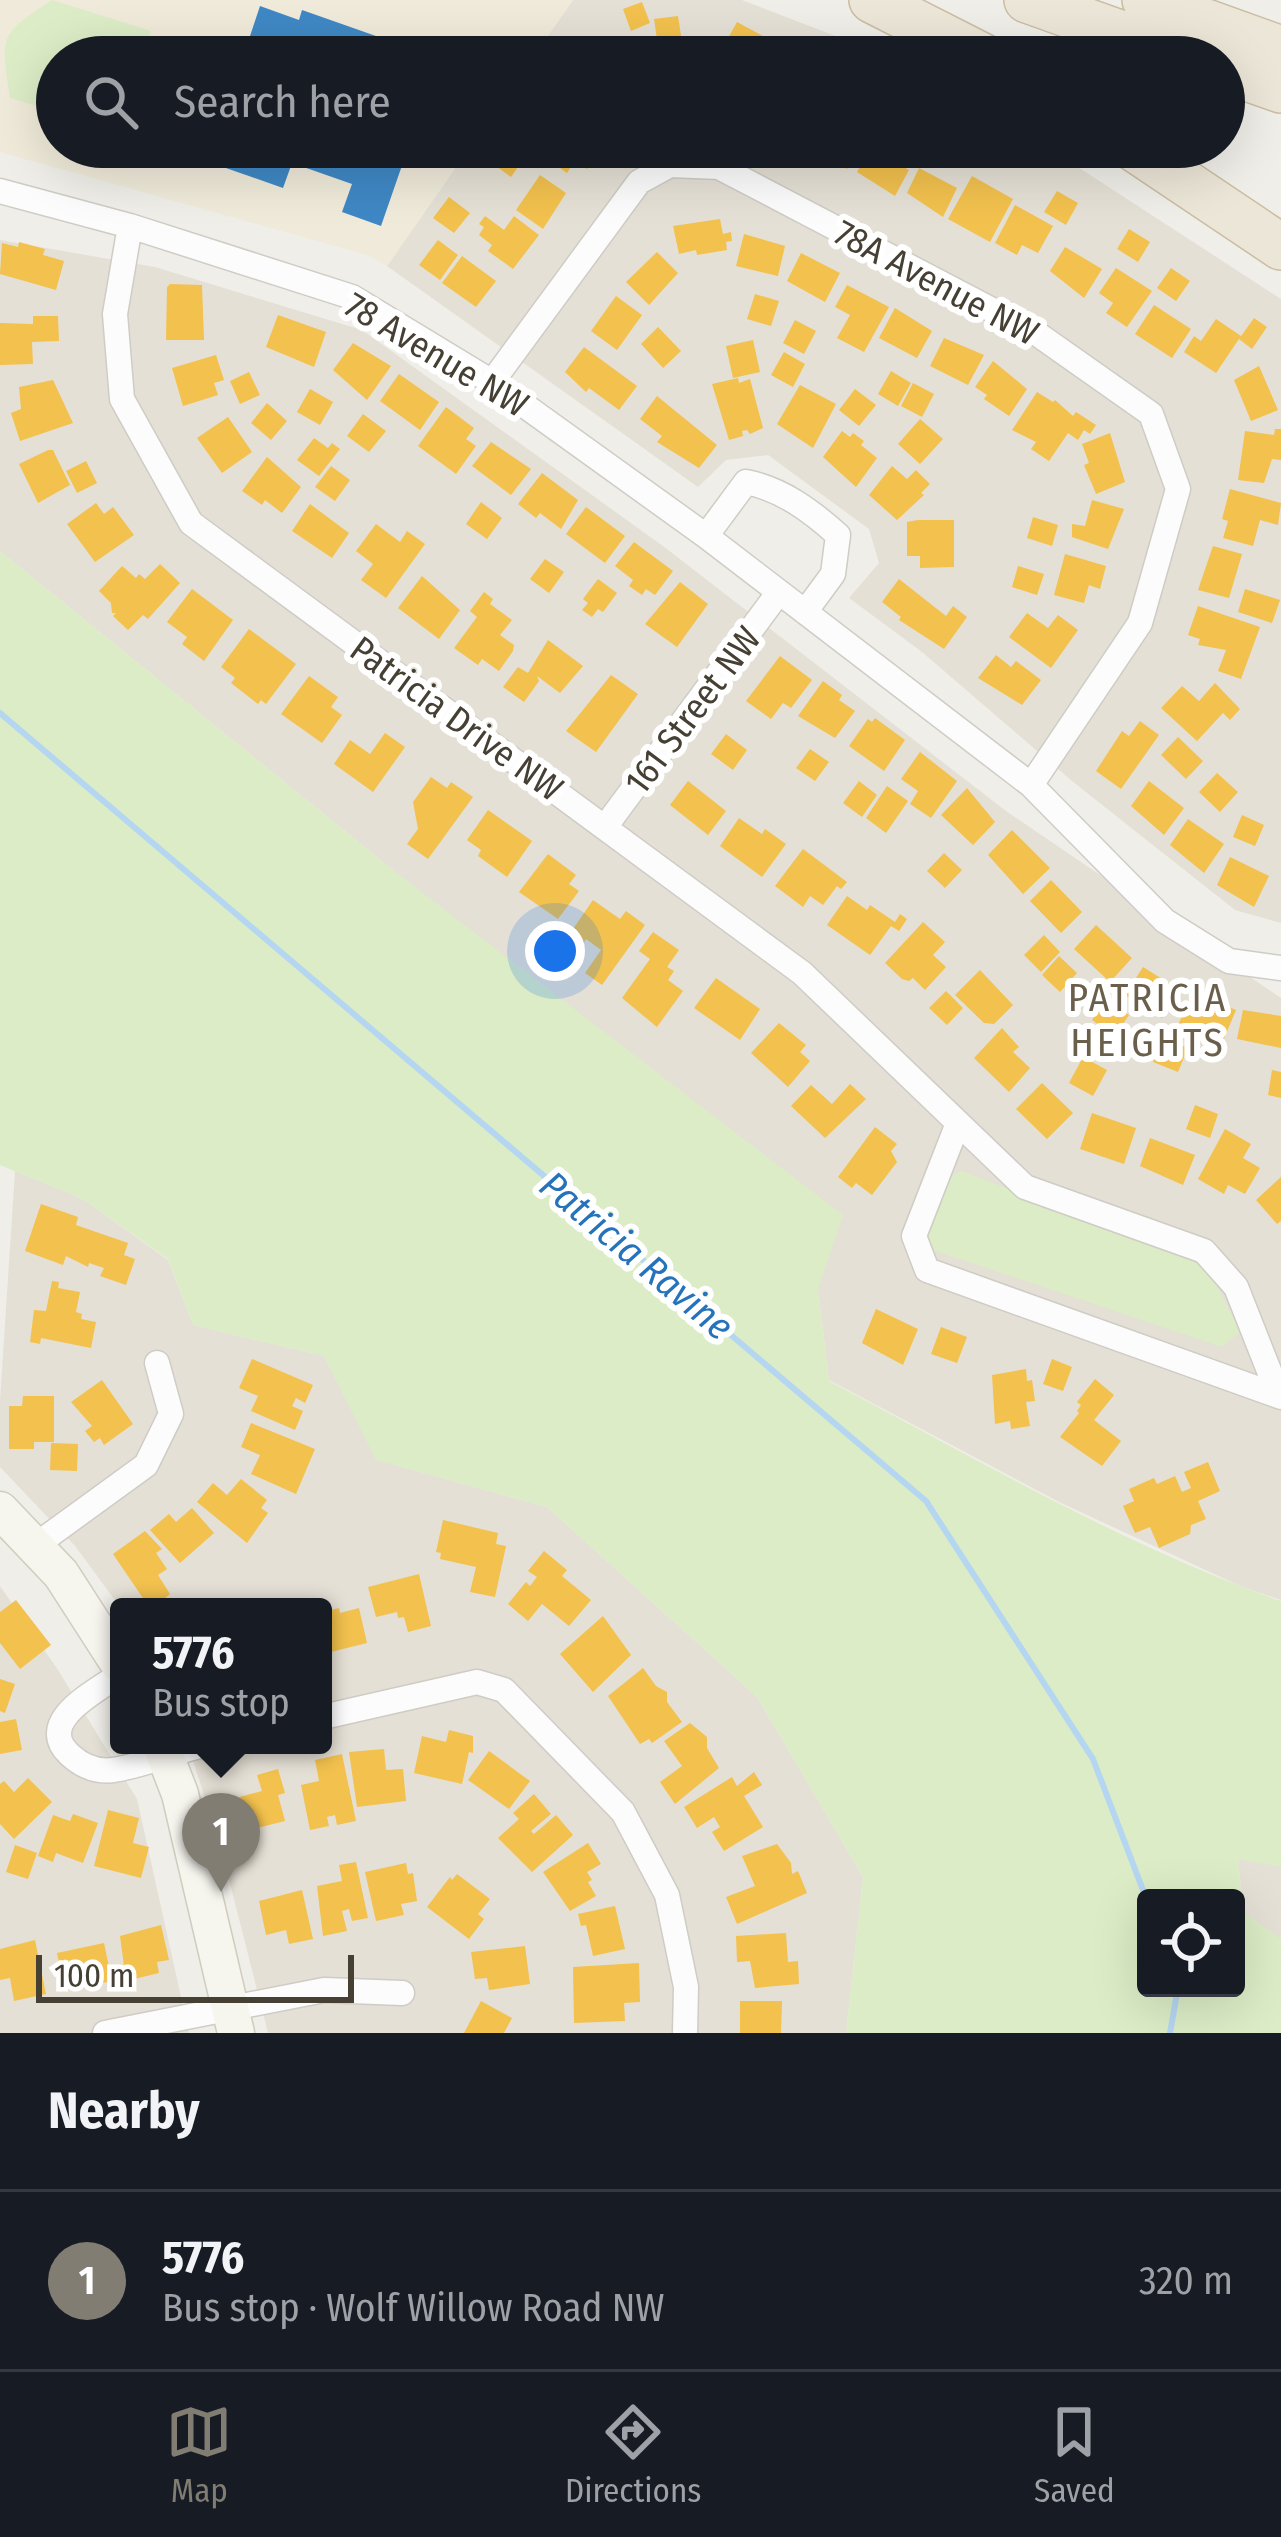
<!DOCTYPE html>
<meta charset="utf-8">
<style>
body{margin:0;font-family:"Fira Sans Condensed",sans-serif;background:#20242c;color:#f1f3f6}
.controls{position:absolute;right:36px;bottom:36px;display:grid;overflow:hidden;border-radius:12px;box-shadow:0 12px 48px #0002}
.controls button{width:108px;height:108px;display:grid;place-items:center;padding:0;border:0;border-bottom:3px solid #363941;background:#171b24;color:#f1f3f6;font:60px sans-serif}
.scale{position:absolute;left:36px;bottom:30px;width:318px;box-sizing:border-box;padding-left:12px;border:6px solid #464034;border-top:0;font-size:33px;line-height:42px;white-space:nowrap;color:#464034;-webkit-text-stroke:9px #fff;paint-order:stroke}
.you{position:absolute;left:555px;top:951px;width:42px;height:42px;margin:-30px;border:9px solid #fff;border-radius:50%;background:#1a73e8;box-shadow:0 0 0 18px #1a73e833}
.badge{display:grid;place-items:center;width:78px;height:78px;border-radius:50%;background:#827d73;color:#fff;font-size:39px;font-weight:700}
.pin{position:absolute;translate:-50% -99px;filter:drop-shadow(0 3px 6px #0008)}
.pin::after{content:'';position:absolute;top:63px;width:42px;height:36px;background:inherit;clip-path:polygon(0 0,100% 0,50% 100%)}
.popup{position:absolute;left:110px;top:1598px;width:222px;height:156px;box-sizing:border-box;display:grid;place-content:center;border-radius:12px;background:#171b24;filter:drop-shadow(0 3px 9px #0005);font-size:39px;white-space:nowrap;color:#9ea1a6}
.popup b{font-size:45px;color:#f1f3f6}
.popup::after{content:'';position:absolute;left:50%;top:100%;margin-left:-24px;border:24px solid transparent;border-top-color:#171b24}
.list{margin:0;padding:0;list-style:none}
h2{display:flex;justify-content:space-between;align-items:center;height:156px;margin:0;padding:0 48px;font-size:51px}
h2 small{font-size:39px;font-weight:400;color:#9ea1a6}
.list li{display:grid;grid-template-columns:78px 1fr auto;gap:36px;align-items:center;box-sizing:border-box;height:180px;padding:0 48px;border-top:3px solid #363941}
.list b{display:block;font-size:45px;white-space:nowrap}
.list p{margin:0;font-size:39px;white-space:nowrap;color:#9ea1a6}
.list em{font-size:39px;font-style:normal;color:#9ea1a6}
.icon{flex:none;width:66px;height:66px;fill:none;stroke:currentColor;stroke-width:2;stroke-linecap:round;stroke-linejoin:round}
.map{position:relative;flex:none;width:1281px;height:2033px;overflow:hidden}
.search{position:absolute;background:#171b24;box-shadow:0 12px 48px #0002;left:36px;right:36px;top:36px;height:132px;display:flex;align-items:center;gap:30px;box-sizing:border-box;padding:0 42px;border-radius:66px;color:#9ea1a6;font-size:45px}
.sheet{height:336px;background:#171b24}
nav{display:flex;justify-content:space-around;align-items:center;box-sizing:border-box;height:168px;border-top:3px solid #363941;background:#171b24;font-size:33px;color:#9ea1a6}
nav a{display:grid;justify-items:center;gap:6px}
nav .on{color:#827d73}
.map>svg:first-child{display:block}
.residential{fill:#e5e0d5}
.education{fill:#efead9}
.green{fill:#dbecc6;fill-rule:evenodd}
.homes{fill:#f2c14e}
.schools{fill:#3f88c5}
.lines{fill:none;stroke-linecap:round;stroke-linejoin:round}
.stream{stroke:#b5d6f1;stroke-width:6}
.street-casing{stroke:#ceccc5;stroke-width:27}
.secondary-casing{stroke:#d0ccbe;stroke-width:39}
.highway-casing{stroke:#cabda1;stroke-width:48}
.street{stroke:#fdfcfc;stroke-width:24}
.secondary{stroke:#f6f5ee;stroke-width:36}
.highway{stroke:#ece6d8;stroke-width:45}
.labels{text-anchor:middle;stroke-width:12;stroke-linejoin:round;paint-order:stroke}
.street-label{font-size:36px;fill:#464034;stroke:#fff}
.neighbourhood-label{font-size:39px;letter-spacing:3px;fill:#6a5f4a;stroke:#fff}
.water-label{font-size:39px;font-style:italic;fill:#2573ba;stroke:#fff}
</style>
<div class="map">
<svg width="1281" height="2033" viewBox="0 0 1281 2033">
<rect width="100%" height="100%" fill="#f0eee8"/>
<path class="residential" d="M573 0H742L890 57H533Z
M470 147H1047L1281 299V923L1235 910 1072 781 922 652 849 598 879 563 869 529 768 455 726 460 698 487 387 266Z
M0 240 155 267 362 330 663 546 1006 811 1281 998V1600L1240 1586 1061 1503 829 1380 818 1289 393 870 0 551Z
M15 1171 83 1199 168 1260 193 1325 324 1356 377 1460 547 1507 757 1697 863 1877 846 2033H268L221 1848 188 1745H323V1607H120L75 1546 0 1467V1400Z
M0 1586 58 1670 137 1799 189 2033H0Z
M1281 1854V1940L1243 1912 1238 1858Z"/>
<path class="education" d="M0 0H573L533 57H57V147H470L387 266 367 255 0 152Z"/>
<path class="green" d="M52 0 151 31 142 57H57V112L10 98C0 33 0 35 52 0Z
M0 551 393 870 843 1215 818 1289 829 1381C975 1458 1125 1547 1281 1601V1867L1238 1859 1243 1912 1281 1939V2033H846L863 1877 757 1697 547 1507 376 1460 324 1356 193 1325 168 1259 83 1199 0 1165ZM1236 1898V1988H1146V1898Z
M961 1171 1187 1256 1213 1278 1240 1332 1222 1347 930 1249 922 1231 946 1179Z"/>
<path class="homes" d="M642 2 650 23 631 31 623 9Z
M678 16 682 42 658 46 654 19Z
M737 22 763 36 753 54 727 40Z
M642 39 648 57H614L612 50Z
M499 147H511L525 157 511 177 489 161Z
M550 147H603L587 169 575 161 567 173 543 156Z
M810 147H859L847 169Z
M870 148 909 170 895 196 857 172Z
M919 168 957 188 943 217 907 193Z
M540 175 566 193 543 229 516 210Z
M972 176 1013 199 990 242 948 219Z
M1057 191 1078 203 1066 225 1044 212Z
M449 197 470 213 454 233 433 218Z
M1015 205 1053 226 1038 253 1022 245 1017 255 995 243Z
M485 216 504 230 514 216 539 235 513 269 488 251 492 245 479 235 484 227 479 224Z
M720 219 723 234 731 232 732 241 726 242 727 250 697 255 696 250 679 254 673 226Z
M1129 229 1150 242 1138 262 1117 249Z
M744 234 785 246 778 276 736 266Z
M438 240 458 255 440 280 419 265Z
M19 242 45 249 43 255 64 261 56 290 0 274 2 243 18 247Z
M1065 247 1102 269 1084 298 1050 271Z
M657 252 678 273 649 305 626 282Z
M801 253 840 273 825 302 787 281Z
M462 256 496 281 476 307 442 283Z
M1116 268 1152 291 1127 327 1106 313 1113 303 1099 293Z
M1171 268 1190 281 1176 301 1157 288Z
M170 284 202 285 204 340H166L167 287Z
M847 285 889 307 864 352 837 338 850 315 835 307Z
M755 294 779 301 771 326 747 319Z
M616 296 642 315 617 350 591 331Z
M1154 305 1191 329 1172 358 1135 334Z
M895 308 932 331 917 358 879 338Z
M278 315 326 332 314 367 266 347Z
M33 316H58L59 341 32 342 33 364 0 365V323L33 324Z
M1254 318 1267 327 1252 349 1239 339Z
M1216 319 1241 336 1216 373 1184 352 1194 336 1201 341Z
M795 320 816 331 804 354 783 343Z
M658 327 681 351 663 368 641 344Z
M944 338 984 355 968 385 930 366Z
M753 340 760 372 733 378 726 346Z
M353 343 391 366 367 400 333 370Z
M584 347 637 386 619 410 589 388 586 392 565 372Z
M784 352 805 364 793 387 771 375Z
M216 355 224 380 214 383 218 395 183 406 172 368Z
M993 361 1027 389 1009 416 984 399 987 395 975 387Z
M1259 366 1278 410 1251 421 1234 380Z
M891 371 911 383 898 406 878 394Z
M249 372 260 395 240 404 230 381Z
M399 374 439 402 420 430 380 401Z
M738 378 739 383 750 379 763 428 750 434 747 430 742 431 743 436 729 440 712 384Z
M53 380 73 423 20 441 11 413 21 409 19 387Z
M913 383 934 394 922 417 901 406Z
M800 385 836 404 813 448 777 424Z
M310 389 333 402 320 425 297 412Z
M855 389 876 405 859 426 839 410Z
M1037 392 1053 402 1055 400 1073 416 1076 412 1096 425 1090 434 1084 430 1078 440 1068 433 1049 461 1031 449 1036 442 1012 430Z
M657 396 717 445 699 468 657 442 662 436 640 419Z
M267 403 287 421 271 440 251 423Z
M446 407 474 428 466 439 476 446 456 474 418 446Z
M363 414 386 431 369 452 347 436Z
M228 417 252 452 222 473 197 438Z
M920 419 943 439 920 464 898 444Z
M1275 429H1281V460L1272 459 1264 483 1238 480 1245 431 1274 435Z
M842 431 850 437 853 433 864 441 861 445 877 458 856 487 823 457Z
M1110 433 1125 482 1096 494 1084 465 1089 463 1082 444Z
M314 438 328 448 332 443 340 449 319 476 297 460Z
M491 442 531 469 511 495 472 466Z
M48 450H53L70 485 38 503 19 464Z
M267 457 301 487 282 513 265 500 262 505 242 491Z
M86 461 97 483 77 493 66 471Z
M331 466 350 480 335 501 315 487Z
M892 466 907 479 916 470 930 484 921 493 924 495 897 520 869 495Z
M542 473 578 500 561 529 540 513 536 518 518 504Z
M1230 489 1281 503 1278 525 1260 520 1253 546 1223 538 1228 521 1222 519Z
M1092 500 1124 509 1108 549 1072 537V524L1085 526Z
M481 502 502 518 487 539 466 524Z
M96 503 104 514 113 507 134 535 95 562 67 524Z
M310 504 349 533 332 558 292 531Z
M586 507 625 536 605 563 566 534Z
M1033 517 1058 525 1052 546 1027 538Z
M918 520H954V567L920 568V556H907V522Z
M376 524 400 542 407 531 425 544 386 598 361 580 373 564 356 551Z
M634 542 673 571 655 595 646 589 642 595 629 586 633 580 615 566Z
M1213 546 1242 554 1229 598 1198 590Z
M1065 554 1106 566 1100 589 1089 585 1084 603 1054 595Z
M545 559 564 572 549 593 530 579Z
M160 564 180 583 148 619 143 615 128 630 113 616 116 613H112L111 603 99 591 122 566 136 578 139 574 145 579Z
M1018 566 1044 574 1037 595 1012 587Z
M422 576 460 610 439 639 398 608Z
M598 579 617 593 603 612 598 609 592 617 582 610 588 603 583 599Z
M899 579 946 616 953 606 967 617 944 649 899 620 901 617 882 602Z
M680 582 708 604 677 647 645 624Z
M192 589 233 620 204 661 182 644 187 637 167 622Z
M1245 589 1280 600 1272 623 1238 612Z
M484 592 493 599 490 604 512 620 500 635 514 645 513 651 499 671 482 659 478 665 454 648 477 617 470 611Z
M1198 606 1260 627 1241 679 1218 671 1226 650 1198 645 1200 639 1188 635Z
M1027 613 1048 628 1058 615 1078 630 1051 668 1009 637Z
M249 629 296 664 266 704 261 700 258 704 231 683 235 678 221 667Z
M548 640 583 666 560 693 537 676 539 681 524 702 503 687 518 667 528 673Z
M996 655 1011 667 1016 661 1041 680 1022 705 978 678Z
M780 656 812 680 791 708 783 703 771 719 746 701Z
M611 675 638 694 596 752 566 731Z
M309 676 338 697 331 707 342 715 322 743 281 714Z
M823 681 842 695 839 700 855 711 835 738 798 716Z
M1215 683 1240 709 1230 720 1223 713 1197 741 1161 708 1182 686 1199 701Z
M875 718 905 740 884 771 849 746 868 719 872 722Z
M1140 721 1159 735 1121 789 1096 771 1122 731 1129 736Z
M385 733 405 747 373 792 334 764 350 740 370 754Z
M726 734 747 750 733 770 711 754Z
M1178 737 1203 761 1186 779 1161 755Z
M810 749 829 762 815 781 796 768Z
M920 752 957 781 931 818 910 804 918 791 901 779Z
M1217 773 1238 792 1220 812 1199 792Z
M431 777 447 788 451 782 473 797 428 859 407 844 418 829 413 802Z
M688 781 726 811 708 835 670 805Z
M859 781 877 795 862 817 843 803Z
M1149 781 1184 808 1164 835 1131 806Z
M887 786 908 801 886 833 866 818Z
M967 788 995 822 973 845 941 815Z
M488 810 532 841 507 877 478 856 481 850 467 840Z
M1242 815 1264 825 1255 846 1233 837Z
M739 818 762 834 765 829 786 844 762 877 720 846Z
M1188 819 1224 844 1204 873 1170 845Z
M1012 830 1050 868 1023 894 988 855Z
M803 849 847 882 841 889 837 886 823 905 810 896 803 907 775 886Z
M944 853 962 870 945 888 927 871Z
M548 854 576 875 569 884 579 891 558 919 519 892Z
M1230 857 1269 876 1254 907 1217 885Z
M1051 880 1082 912 1061 933 1030 901Z
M847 896 867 910 870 905 895 922 900 914 907 919 899 931 891 926 870 955 827 925Z
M593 900 620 919 626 911 645 925 602 985 585 973 601 950 586 939 582 946 568 936Z
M923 922 945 942 933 955 946 967 925 990 913 978 909 981 902 979 885 963Z
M1096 925 1132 958 1110 982 1074 949Z
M653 932 679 950 667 967 674 971 668 980 683 991 657 1027 622 998 650 959 639 951Z
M1044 935 1060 952 1041 972 1024 955Z
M1059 956 1077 973 1060 992 1042 975Z
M1143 967 1180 990 1162 1018 1125 995Z
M980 970 1013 1005 994 1024 984 1023 955 995Z
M716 978 760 1009 740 1040 694 1008Z
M946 991 963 1008 947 1025 929 1008Z
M1192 992 1236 1010 1223 1041 1179 1023Z
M1106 999 1129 1015 1115 1036 1092 1020Z
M1243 1010 1281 1016V1048L1237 1039Z
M779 1023 806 1045 800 1052 810 1061 788 1087 751 1053Z
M1002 1028 1019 1047 1013 1052 1030 1068 1009 1092 974 1058Z
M1163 1038 1188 1048 1178 1072 1153 1062Z
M1083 1057 1107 1070 1093 1096 1069 1083Z
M1272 1070 1281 1072V1098L1268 1095Z
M1042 1083 1073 1113 1047 1139 1016 1109Z
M850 1084 866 1099 825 1138 791 1106 811 1085 832 1104Z
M1195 1105 1218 1114 1210 1138 1186 1129Z
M1092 1113 1136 1128 1124 1164 1080 1149Z
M875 1127 897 1144 891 1151 897 1162 872 1195 856 1183 852 1188 838 1177Z
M1225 1129 1251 1144 1243 1158 1260 1168 1245 1194 1228 1185 1224 1194 1198 1179Z
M1150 1138 1195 1155 1183 1185 1140 1166Z
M1281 1177V1221L1277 1224 1256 1200Z
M41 1204 78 1217 76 1225 128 1243 124 1255 135 1259 126 1285 100 1276 104 1268 89 1263 88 1267 66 1256 63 1265 25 1251Z
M52 1281 59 1282 58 1288 80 1292 76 1312 82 1314 81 1319 96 1322 91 1348 41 1338 40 1344 30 1342 34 1310 46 1311Z
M876 1309 918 1329 903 1365 862 1343Z
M941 1327 967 1337 957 1363 931 1354Z
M252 1359 313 1385 305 1403 296 1398 292 1406 303 1411 295 1430 251 1411 258 1396 239 1388Z
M1052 1359 1072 1367 1063 1391 1043 1384Z
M1026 1369 1027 1381 1032 1380 1035 1401 1026 1402 1030 1426 1011 1429 1010 1421 995 1424 992 1375Z
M1095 1379 1114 1395 1094 1420 1121 1441 1102 1466 1060 1437 1079 1413 1077 1411 1081 1405 1077 1402Z
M102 1380 133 1424 104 1445 100 1438 94 1442 85 1431 92 1426 71 1402Z
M23 1396H54V1442H34V1449H9V1406H22Z
M251 1423 315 1449 296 1494 251 1474 260 1455 241 1447Z
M51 1443 78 1444 77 1471 50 1470Z
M1208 1462 1220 1491 1198 1501 1206 1519 1191 1525 1190 1534 1159 1548 1150 1527 1135 1533 1123 1506 1134 1501 1129 1489 1154 1478 1157 1484 1175 1476 1182 1492 1191 1488 1184 1472Z
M241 1479 267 1500 261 1508 268 1513 247 1543 197 1502 213 1483 227 1495Z
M192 1508 214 1533 180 1563 150 1530 169 1514 176 1522Z
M443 1520 498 1533 496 1544 506 1546 495 1597 470 1592 476 1567 440 1559 441 1553 436 1552Z
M145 1531 162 1549 156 1553 167 1569 158 1575 170 1594 155 1607H149L113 1554Z
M544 1551 567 1570 562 1576 591 1600 569 1626 542 1604 528 1621 508 1604 526 1582 530 1586 537 1577 528 1571Z
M419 1574 431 1626 408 1632 404 1617 398 1618 397 1612 376 1617 368 1587Z
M16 1600 51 1645 20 1669 0 1643V1612Z
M339 1608 340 1613 359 1608 367 1643 323 1654V1612Z
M603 1616 631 1655 593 1692 560 1654Z
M643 1668 656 1686 667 1692V1702L682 1722 652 1743 649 1739 640 1744 608 1696Z
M0 1679 15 1684 5 1713 0 1711Z
M16 1719 22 1750 0 1754V1722Z
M690 1723 707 1737V1748L719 1768 675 1804 660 1782 682 1766 664 1741Z
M449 1730 473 1736V1753L469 1752 462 1784 414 1773 422 1736 446 1742Z
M384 1749 386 1770 403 1769 406 1801 357 1807 349 1752Z
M489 1751 530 1781 509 1809 468 1780Z
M342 1754 356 1821 337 1825 335 1815 327 1817 329 1826 310 1830 301 1785 319 1781 315 1760Z
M278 1769 285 1793 278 1795 285 1821 245 1831 236 1798 262 1791 257 1775Z
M754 1772 762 1785 744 1796 763 1827 724 1851 712 1832 720 1827 714 1817 697 1828 684 1807 732 1777 737 1786Z
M28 1778 52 1802 14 1839 0 1824V1784L4 1781 14 1792Z
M534 1794 551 1814 531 1831 534 1834 556 1815 573 1835 532 1872 498 1838 519 1819 513 1813Z
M108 1810 139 1818 133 1843 149 1847 141 1878 94 1866Z
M73 1814 98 1823 83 1863 56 1853 53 1862 38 1856 53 1815 70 1821Z
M588 1843 601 1864 587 1872 592 1880 588 1882 596 1896 570 1911 543 1872Z
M777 1844 791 1863 792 1874 798 1871 807 1893 737 1924 726 1897 755 1886 742 1856Z
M15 1845 37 1853 28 1879 6 1872Z
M356 1862 368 1918 352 1921 349 1909 342 1911 347 1931 323 1936 317 1886 342 1881 339 1865Z
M406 1863 408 1874 413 1873 417 1901 401 1904 404 1915 376 1921 365 1872Z
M457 1874 490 1899 478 1914 484 1919 469 1939 427 1907 450 1877 452 1880Z
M302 1890 313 1939 289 1944 286 1930 266 1935 259 1901Z
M615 1906 625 1949 593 1956 586 1925 581 1926 578 1914Z
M161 1925 169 1960 157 1962 159 1973 126 1981 120 1936Z
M786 1933 788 1962 798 1961 799 1984 755 1988 750 1961 737 1962 736 1936Z
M35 1940 46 1994 14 2001 10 1978 0 1980V1949Z
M104 1943 112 1981 65 1991 57 1953Z
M525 1946 530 1984 489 1990 487 1978 475 1979 471 1952Z
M639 1963 640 2002 624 2003 625 2021 574 2023 573 1967Z
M481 2001 512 2018 504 2033H464Z
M740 2001H782L781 2033H740Z"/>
<path class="schools" d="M260 6 299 20 302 10 393 42 390 51 405 57H243Z
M204 147H400L407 151 381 226 342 212 352 184 292 163 283 188 200 159Z"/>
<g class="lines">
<path class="stream" d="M0 713 926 1501 1093 1759 1146 1898
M1170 2033 1178 1988"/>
<g class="street-casing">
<path id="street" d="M0 191 130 226 352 297 492 382 706 536 1031 785 1165 921 1229 961 1281 968
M130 226 115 314 122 399 191 523 802 973 1025 1187 1204 1251 1236 1287 1279 1396
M492 382 639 182 670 165 719 167 1036 333 1151 414 1178 489 1140 623 1031 785
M706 536 746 482C782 489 811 511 838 535L833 574 805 612
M605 827 779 592
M958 1123 914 1236 927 1270 1281 1397
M36 1545 146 1465 171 1414 157 1363
M119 1675C95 1692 34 1722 70 1755 82 1766 97 1772 113 1770 143 1766 173 1752 203 1745
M323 1717 477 1682 504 1690 623 1812 667 1895 686 1987 685 2033
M105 2033 324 1990 402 1993"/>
</g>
<g class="secondary-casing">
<path id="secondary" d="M0 1510 61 1574 119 1664
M161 1745 180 1794 236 2033"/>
</g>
<g class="highway-casing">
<path id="highway" d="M872 0 984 57
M1027 0 1187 57
M1145 0 1281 49
M1224 70 1281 90
M1132 147 1281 247"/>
</g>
<use href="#street" class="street"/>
<use href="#secondary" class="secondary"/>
<use href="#highway" class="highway"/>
</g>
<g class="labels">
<g class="street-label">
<text transform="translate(937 282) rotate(28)" y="13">78A Avenue NW</text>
<text transform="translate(437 354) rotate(31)" y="13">78 Avenue NW</text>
<text transform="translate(692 710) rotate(-53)" y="13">161 Street NW</text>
<text transform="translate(457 718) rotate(36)" y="13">Patricia Drive NW</text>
</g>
<g class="neighbourhood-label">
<text x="1148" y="1011">PATRICIA<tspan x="1148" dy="45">HEIGHTS</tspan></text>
</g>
<g class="water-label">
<text transform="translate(637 1255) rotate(40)" y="14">Patricia Ravine</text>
</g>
</g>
</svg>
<div class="controls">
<button><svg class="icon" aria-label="locate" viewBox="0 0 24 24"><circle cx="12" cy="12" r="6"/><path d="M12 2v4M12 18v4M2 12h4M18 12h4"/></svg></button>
</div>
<div class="scale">100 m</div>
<div class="you"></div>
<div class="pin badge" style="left:221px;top:1892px">1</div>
<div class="popup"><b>5776</b>Bus stop</div>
<div class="search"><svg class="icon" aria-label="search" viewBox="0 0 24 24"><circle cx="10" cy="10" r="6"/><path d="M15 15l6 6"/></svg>Search here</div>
</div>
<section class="sheet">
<h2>Nearby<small></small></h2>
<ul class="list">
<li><span class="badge">1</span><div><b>5776</b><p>Bus stop · Wolf Willow Road NW</p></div><em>320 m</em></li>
</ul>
</section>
<nav>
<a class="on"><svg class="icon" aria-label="map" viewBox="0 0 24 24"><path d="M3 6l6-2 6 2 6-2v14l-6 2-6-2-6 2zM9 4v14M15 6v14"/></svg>Map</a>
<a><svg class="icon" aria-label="directions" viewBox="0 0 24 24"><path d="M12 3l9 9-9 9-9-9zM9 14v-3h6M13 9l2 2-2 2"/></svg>Directions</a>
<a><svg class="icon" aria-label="saved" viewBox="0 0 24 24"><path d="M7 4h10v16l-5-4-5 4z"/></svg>Saved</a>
</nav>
